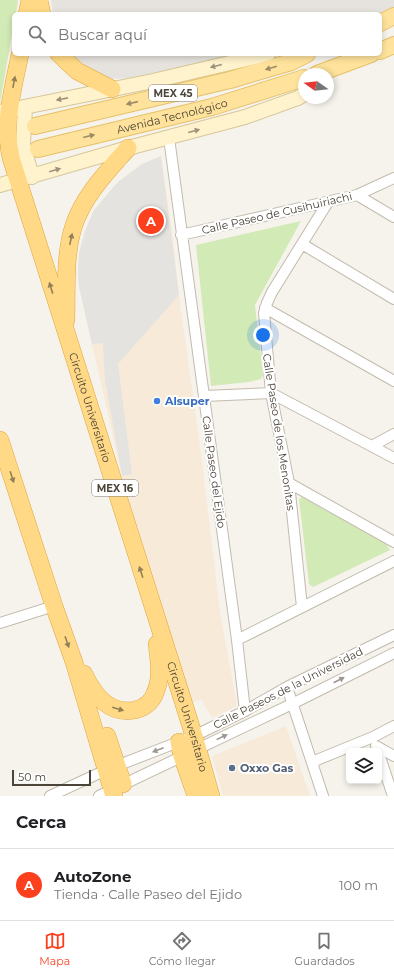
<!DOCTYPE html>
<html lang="es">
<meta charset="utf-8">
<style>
body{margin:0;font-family:Montserrat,sans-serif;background:#f6f6f6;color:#202124}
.controls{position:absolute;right:12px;bottom:12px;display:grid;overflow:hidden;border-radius:6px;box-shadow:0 2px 6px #0003}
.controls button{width:36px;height:36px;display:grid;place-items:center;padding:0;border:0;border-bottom:1px solid #e0e0e0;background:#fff;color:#202124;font:20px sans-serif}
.compass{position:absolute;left:298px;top:68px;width:36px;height:36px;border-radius:50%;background:#fff;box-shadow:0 2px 6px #0003;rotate:284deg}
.scale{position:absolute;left:12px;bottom:10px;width:79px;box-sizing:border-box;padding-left:4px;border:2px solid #4b4439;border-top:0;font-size:11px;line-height:14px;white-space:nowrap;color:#4b4439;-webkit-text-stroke:3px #fff;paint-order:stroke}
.you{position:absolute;left:263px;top:335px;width:14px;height:14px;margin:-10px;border:3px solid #fff;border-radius:50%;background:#1a73e8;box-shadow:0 0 0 6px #1a73e833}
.badge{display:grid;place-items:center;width:26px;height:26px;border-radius:50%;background:#fc3f1d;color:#fff;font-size:13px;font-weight:700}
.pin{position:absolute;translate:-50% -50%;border:2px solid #fff;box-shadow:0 1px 4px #0006}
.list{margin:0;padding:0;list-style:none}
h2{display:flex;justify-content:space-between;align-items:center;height:52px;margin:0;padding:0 16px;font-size:17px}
h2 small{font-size:13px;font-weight:400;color:#757577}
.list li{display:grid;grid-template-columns:26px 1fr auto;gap:12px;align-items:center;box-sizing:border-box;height:72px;padding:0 16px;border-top:1px solid #e0e0e0}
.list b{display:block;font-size:15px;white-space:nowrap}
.list p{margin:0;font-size:13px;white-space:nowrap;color:#757577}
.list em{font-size:13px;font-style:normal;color:#757577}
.icon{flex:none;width:22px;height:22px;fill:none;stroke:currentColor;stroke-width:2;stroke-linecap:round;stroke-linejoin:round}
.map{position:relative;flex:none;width:394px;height:796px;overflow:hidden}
.search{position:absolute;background:#fff;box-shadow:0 2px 6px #0003;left:12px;right:12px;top:12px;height:44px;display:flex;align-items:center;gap:10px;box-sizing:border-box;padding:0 14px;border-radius:6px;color:#757577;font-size:15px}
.sheet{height:124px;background:#fff}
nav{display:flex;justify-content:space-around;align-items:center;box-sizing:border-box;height:56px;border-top:1px solid #e0e0e0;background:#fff;font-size:11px;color:#757577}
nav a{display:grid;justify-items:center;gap:2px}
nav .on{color:#fc3f1d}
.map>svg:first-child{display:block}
.commercial{fill:#f7ead8}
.industrial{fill:#e6e2dd}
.green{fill:#d2eab5}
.parking{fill:#e5e3e0}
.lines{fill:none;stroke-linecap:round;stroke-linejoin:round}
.minor-casing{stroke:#c2bbae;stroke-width:12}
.secondary-casing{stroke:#d6c79b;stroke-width:16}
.primary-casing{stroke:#e6c16a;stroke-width:18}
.trunk-casing{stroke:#e0a43c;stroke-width:18}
.minor{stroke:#fff;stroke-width:10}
.secondary{stroke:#fff3cd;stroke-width:14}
.primary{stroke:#ffe39c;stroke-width:16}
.trunk{stroke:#ffd985;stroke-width:17}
.oneway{fill:#9c937c}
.oneway2{fill:#9c8c66}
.oneway3{fill:#938057}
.oneway4{fill:#9c9892}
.shop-dot{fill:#3f7fe0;stroke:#fff;stroke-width:1.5}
.service-dot{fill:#5c6f8a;stroke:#fff;stroke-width:1.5}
.labels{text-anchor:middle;stroke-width:4;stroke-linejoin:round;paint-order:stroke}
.shield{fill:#fff;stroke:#817c74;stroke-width:1}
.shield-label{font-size:10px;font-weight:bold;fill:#4b4439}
.street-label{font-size:11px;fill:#4b4439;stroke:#fff}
.shop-label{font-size:11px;font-weight:bold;fill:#366cbe;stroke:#fff;text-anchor:start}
.service-label{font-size:11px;font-weight:bold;fill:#4e5e75;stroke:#fff;text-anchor:start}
</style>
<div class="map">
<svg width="394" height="796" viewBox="0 0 394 796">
<rect width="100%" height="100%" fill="#f6f3ec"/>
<path class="commercial" d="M161 156 173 240 179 295 201 453 220 611 237 706 212 718 201 699 192 702 144 552 122 476 79 287 78 271 79 253 85 231 94 210 118 182 142 164Z
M286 726 310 796H223L212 756Z"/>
<path class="industrial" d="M51 0H394V7L379 14H53Z
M65 54H252L153 78 95 79Z"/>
<path class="green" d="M0 0H18L16 14H14V23L0 103Z
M301 221 255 305 263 375 261 379 249 382 211 386 196 245Z
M302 497 386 544 390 550 313 587 309 584 299 499Z"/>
<path class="parking" d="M161 156 179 295 118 364 132 474 122 476 105 380 103 343 92 344 79 287 78 271 79 253 85 231 94 210 118 182 142 164Z"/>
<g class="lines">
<g class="minor-casing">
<path id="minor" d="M169 138 237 640 245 711
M357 195 394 217
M181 235 357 195 394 178
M302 244 394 299
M265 308 394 381
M204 396 271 393 394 458
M372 446 394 434
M289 483 394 542
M302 607 289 483 271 393 264 313 267 303 272 292 328 202
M0 623 54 606
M237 640 394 561
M287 687 323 796
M376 746 394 756
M379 754 393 796
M312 762 373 737 394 726
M50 796 106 770 194 736 245 711 287 687 394 635
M99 796 292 704 394 653"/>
</g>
<g class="secondary-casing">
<path id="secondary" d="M25 107 23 144 32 177
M0 112 153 81 268 54
M0 185 128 148 245 117 298 98 304 94"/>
</g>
<g class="primary-casing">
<g id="primary">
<path d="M380 23 394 16"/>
<path d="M380 51 394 45"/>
<path d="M317 74 371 54"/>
<path d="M35 126 230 80 291 62 307 54"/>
<path id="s1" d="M38 149 212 107 304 78"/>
</g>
</g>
<g class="trunk-casing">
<g id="trunk">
<path d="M39 0 42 14"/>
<path d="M27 14 30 0"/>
<path id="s2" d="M20 54C13 89 3 123 11 158L194 736 211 796"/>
<path d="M59 54 77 71 112 89"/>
<path d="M66 320C67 289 64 255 74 225 84 195 107 172 128 148"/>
<path d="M0 440 54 606 74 662 114 796"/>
<path d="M84 674C94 695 109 715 135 710 144 708 152 702 155 693 162 678 159 660 157 644"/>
<path d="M107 736 123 784"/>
<path d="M179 742 182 756 196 796"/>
</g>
</g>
<use href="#minor" class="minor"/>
<use href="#secondary" class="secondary"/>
<use href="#primary" class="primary"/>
<use href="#trunk" class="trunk"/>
</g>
<defs><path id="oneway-solid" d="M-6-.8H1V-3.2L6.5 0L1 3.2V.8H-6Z"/></defs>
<g class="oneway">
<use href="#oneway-solid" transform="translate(216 66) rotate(166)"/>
<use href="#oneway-solid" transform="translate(62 99) rotate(169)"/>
<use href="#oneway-solid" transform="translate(194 131) rotate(-15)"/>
<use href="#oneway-solid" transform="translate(55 170) rotate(-16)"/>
</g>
<g class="oneway2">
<use href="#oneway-solid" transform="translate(271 68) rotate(164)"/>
<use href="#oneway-solid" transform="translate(132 103) rotate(167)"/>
<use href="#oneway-solid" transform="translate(89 136) rotate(-14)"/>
</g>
<g class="oneway3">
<use href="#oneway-solid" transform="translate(14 82) rotate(-79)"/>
<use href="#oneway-solid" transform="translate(71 239) rotate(-78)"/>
<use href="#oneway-solid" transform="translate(51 288) rotate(-107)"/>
<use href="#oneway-solid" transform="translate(12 477) rotate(72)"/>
<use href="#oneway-solid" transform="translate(141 572) rotate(-108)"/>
<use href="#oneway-solid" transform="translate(67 642) rotate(71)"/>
<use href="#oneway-solid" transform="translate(118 709) rotate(16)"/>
</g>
<g class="oneway4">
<use href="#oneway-solid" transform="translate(339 680) rotate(-27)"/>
<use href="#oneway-solid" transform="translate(222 737) rotate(-26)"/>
<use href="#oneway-solid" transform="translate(158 750) rotate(159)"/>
</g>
<circle class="shop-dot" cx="157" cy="401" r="4"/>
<circle class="service-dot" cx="232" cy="768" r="4"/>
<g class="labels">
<g class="shield">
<rect x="149" y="85" width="48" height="16" rx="3"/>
<rect x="92" y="480" width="46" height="16" rx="3"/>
</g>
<g class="shield-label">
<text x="173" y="97">MEX 45</text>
<text x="115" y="492">MEX 16</text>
</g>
<g class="street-label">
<text dy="4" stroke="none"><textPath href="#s1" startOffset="138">Avenida Tecnológico</textPath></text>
<text transform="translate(277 213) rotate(-13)" y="4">Calle Paseo de Cusihuiriachi</text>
<text dy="4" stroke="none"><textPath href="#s2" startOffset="367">Circuito Universitario</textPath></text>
<text transform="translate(279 432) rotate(81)" y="4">Calle Paseo de los Menonitas</text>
<text transform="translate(214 472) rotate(82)" y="4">Calle Paseo del Ejido</text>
<text transform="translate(288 688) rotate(-27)" y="4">Calle Paseos de la Universidad</text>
<text dy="4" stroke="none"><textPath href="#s2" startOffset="691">Circuito Universitario</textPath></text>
</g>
<g class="shop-label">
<text x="165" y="405">Alsuper</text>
</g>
<g class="service-label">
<text x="240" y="772">Oxxo Gas</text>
</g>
</g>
</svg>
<div class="controls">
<button><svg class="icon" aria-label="layers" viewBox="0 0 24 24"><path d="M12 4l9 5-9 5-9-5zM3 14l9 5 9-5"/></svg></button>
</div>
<svg class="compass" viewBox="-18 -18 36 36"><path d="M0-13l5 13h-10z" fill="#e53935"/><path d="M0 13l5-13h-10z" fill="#757577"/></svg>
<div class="scale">50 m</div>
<div class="you"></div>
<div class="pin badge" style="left:151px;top:221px">A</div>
<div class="search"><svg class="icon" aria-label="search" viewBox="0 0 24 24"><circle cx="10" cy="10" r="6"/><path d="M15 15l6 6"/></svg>Buscar aquí</div>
</div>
<section class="sheet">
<h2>Cerca<small></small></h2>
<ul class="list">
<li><span class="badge">A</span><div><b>AutoZone</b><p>Tienda · Calle Paseo del Ejido</p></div><em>100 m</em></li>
</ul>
</section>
<nav>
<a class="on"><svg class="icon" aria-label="map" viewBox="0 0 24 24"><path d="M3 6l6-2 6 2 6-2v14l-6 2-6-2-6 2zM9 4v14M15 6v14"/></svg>Mapa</a>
<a><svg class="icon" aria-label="directions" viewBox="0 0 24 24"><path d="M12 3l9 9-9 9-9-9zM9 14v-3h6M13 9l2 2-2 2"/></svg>Cómo llegar</a>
<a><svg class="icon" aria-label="saved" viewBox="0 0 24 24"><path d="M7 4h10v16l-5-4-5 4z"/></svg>Guardados</a>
</nav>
